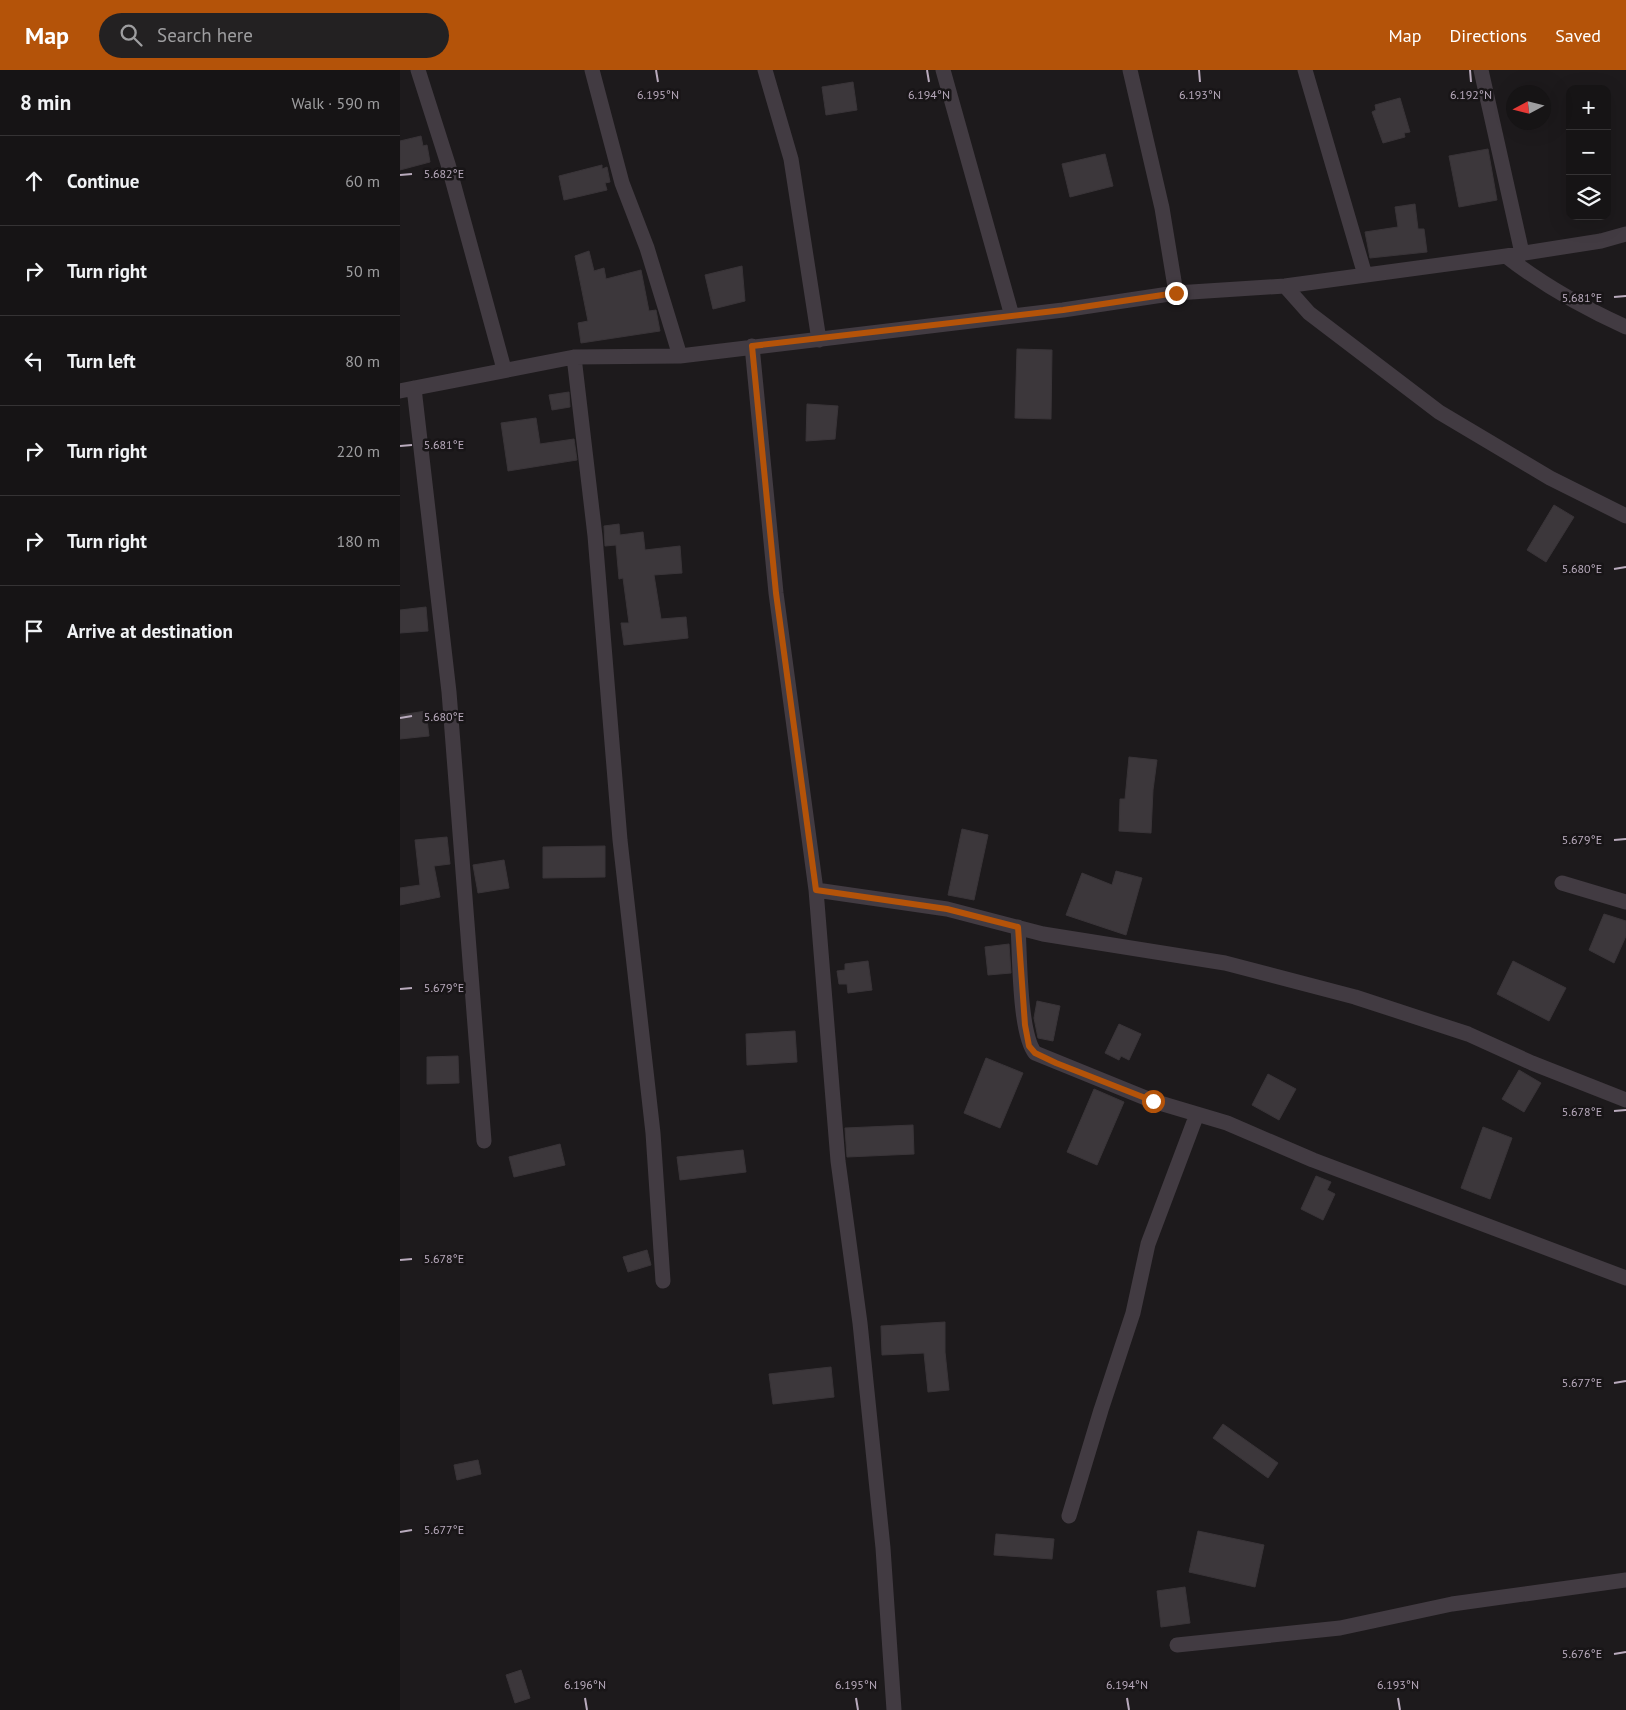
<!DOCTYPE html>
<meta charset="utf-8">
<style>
body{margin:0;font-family:"PT Sans",sans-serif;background:#232122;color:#f1f3f6}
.controls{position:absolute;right:15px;top:15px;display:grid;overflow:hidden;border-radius:10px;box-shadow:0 5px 20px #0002}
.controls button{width:45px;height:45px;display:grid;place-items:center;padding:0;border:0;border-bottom:1px solid #353334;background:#161415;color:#f1f3f6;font:25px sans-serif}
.compass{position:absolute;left:1106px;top:15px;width:45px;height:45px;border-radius:50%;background:#161415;box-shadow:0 5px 20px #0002;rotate:263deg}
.stop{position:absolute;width:15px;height:15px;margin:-11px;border:4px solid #b45309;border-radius:50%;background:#fff}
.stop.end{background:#b45309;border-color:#fff;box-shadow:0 1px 5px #0008}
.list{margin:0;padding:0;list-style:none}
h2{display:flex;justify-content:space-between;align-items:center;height:65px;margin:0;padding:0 20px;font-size:21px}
h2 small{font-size:16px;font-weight:400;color:#9e9ea0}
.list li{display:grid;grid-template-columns:32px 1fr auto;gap:15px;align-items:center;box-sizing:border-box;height:90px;padding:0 20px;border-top:1px solid #353334}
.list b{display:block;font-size:19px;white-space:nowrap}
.list em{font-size:16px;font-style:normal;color:#9e9ea0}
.icon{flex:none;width:28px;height:28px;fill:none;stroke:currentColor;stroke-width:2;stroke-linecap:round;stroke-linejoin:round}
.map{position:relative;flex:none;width:1226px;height:1640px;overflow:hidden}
header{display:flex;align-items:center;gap:30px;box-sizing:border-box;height:70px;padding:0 25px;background:#b45309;color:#fff}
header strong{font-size:24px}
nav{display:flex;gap:28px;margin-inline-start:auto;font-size:18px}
.search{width:350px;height:45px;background:#232122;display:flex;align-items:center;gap:12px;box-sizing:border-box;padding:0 18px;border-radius:28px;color:#9e9ea0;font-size:19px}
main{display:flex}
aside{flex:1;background:#161415}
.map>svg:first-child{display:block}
.building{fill:#3c373b;stroke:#393438}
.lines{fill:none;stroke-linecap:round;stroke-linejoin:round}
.street{stroke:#423b42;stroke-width:15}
.route{stroke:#b45309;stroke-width:6}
.ticks{fill:none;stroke:#b9abbd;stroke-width:2}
.ticks-label{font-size:12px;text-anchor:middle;fill:#b9abbd;stroke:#181517;stroke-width:5;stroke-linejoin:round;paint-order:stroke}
</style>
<header>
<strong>Map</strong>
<div class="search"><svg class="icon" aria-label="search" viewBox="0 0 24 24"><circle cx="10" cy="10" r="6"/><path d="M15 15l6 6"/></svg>Search here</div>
<nav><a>Map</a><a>Directions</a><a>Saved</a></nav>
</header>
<main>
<aside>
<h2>8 min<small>Walk · 590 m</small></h2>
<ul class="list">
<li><svg class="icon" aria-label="ahead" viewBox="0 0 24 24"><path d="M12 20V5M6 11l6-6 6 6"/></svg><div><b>Continue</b></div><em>60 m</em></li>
<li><svg class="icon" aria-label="right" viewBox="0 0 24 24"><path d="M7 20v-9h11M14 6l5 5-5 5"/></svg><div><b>Turn right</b></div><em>50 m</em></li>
<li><svg class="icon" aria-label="left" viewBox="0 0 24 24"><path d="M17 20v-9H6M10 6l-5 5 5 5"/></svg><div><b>Turn left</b></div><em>80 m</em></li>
<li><svg class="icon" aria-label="right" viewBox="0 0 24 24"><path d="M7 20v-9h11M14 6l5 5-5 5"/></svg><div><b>Turn right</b></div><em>220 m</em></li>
<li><svg class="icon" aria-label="right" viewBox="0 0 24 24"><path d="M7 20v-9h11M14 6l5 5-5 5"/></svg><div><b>Turn right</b></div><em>180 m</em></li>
<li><svg class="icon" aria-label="arrive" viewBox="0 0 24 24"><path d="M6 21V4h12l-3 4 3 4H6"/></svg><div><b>Arrive at destination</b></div></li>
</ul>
</aside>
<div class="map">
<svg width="1226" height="1640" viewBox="0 0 1226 1640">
<rect width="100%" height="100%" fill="#1d1a1c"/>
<path class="building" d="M453 12 457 40 426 45 422 17Z
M1000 28 1010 62 1004 63 1005 67 983 73 972 42 976 40 975 35Z
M21 66 23 76 27 75 30 92 0 100V71Z
M1088 79 1097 130 1059 137 1049 86Z
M705 84 713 116 670 127 662 94Z
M202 95V99L207 97 210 112 205 113 207 120 164 130 159 106Z
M1015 134 1018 159H1024L1027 182 970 188 965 162 998 157 995 137Z
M189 181 194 201 204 198 206 209 241 200 249 241 256 240 260 261 181 273 178 253 188 251 175 186Z
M342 196 345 231 313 239 305 205Z
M617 279 652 280 651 349 615 348Z
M169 322 170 337 152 340 149 325Z
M407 334 438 336 435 369 406 371Z
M136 348 140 374 174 369 177 390 108 401 101 353Z
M1154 435 1174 447 1146 492 1127 480Z
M219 454 220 465 243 462 245 480 280 476 282 503 254 505 261 549 286 547 288 568 224 575 221 553H229L223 508 219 509 216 475 205 476 204 456Z
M26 537 28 561 0 563V540Z
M26 641 29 666 0 669V645Z
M729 687 757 690 753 720 751 763 719 761 720 729H725Z
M562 759 588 765 574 830 548 825Z
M47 767 50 794 34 796 40 827 0 835V818L20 815 15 770Z
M205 776V807L143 808V777Z
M104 790 109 818 78 823 73 795Z
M716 801 742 808 726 865 666 845 682 803 712 815Z
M1204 844 1226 851V866L1214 893 1189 880Z
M609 874 611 903 588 905 585 877Z
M468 891 472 920 448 923 447 914H439L437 901 445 900V894Z
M1113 891 1166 918 1149 951 1097 924Z
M637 931 660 936 653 971 638 968 634 948Z
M719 954 741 964 729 990 721 986 719 990 705 983Z
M395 961 397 992 347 995 346 964Z
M58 986 59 1013 27 1014V987Z
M586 988 623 1003 600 1058 564 1043Z
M1119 1000 1141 1013 1124 1042 1102 1029Z
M868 1004 896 1019 879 1050 852 1035Z
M694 1019 724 1032 697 1095 667 1082Z
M513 1055 514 1084 447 1087 445 1058Z
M1083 1057 1112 1068 1090 1129 1061 1118Z
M160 1074 165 1095 114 1107 109 1087Z
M343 1080 346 1102 280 1110 277 1087Z
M916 1106 931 1112 927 1120 935 1124 923 1150 901 1139Z
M247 1180 251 1195 228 1202 223 1187Z
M545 1252V1282L549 1320 528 1322 524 1283 482 1285 481 1256Z
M431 1297 434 1327 373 1334 369 1304Z
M823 1354 878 1393 868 1408 813 1368Z
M78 1390 81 1404 57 1410 54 1395Z
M798 1461 864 1475 855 1517 789 1502Z
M596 1464 654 1469 652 1489 594 1485Z
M785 1517 790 1553 761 1557 757 1521Z
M121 1600 130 1628 115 1633 106 1605Z"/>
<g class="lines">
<path class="street" d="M18 0 48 94 104 299
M192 0 222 113 247 178 280 286
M365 0 391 89 419 270
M543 0 612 246
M730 0 762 138 776 223
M905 0 965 205
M1081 0 1122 183
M1106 186C1143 215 1182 237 1226 257
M885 216 909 243 1039 342 1150 408 1226 446
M352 276 376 523 416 820 438 1091 460 1253 483 1478 494 1640
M174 287 195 466 220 770 253 1063 263 1211
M14 318 49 622 84 1071
M0 321 174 287 280 286 663 240 776 223 885 216 1106 186 1201 171 1226 164
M1162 813 1226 832
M416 820 547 839 643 864 825 893 955 927 1068 964 1132 993 1226 1030
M618 857C620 885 619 963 635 983L753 1031 827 1053 913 1090 1226 1208
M669 1446 701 1340 733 1243 748 1174 797 1044
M777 1575 940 1558 1052 1534 1226 1510"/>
</g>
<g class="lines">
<path class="route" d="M753 1031 656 993 635 983 629 976 625 955 618 857 547 839 416 820 376 523 352 276 663 240 776 223"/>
</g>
<path class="ticks" d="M256 0 258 12M527 0 529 12M799 0 800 12M1070 0 1071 12M0 105 12 104M1214 227 1226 226M0 376 12 375M1214 499 1226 497M0 648 12 646M1214 770 1226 769M0 919 12 918M1214 1041 1226 1040M0 1190 12 1189M1214 1313 1226 1311M0 1462 12 1460M1214 1584 1226 1582M185 1628 187 1640M456 1628 458 1640M727 1628 729 1640M998 1628 1000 1640"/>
<g class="ticks-label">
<text x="258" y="29">6.195°N</text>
<text x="529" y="29">6.194°N</text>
<text x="800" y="29">6.193°N</text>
<text x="1071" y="29">6.192°N</text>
<text x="44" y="108">5.682°E</text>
<text x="1182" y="232">5.681°E</text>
<text x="44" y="379">5.681°E</text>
<text x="1182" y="503">5.680°E</text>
<text x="44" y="651">5.680°E</text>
<text x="1182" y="774">5.679°E</text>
<text x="44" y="922">5.679°E</text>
<text x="1182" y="1046">5.678°E</text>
<text x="44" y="1193">5.678°E</text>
<text x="1182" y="1317">5.677°E</text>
<text x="44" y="1464">5.677°E</text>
<text x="1182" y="1588">5.676°E</text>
<text x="185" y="1619">6.196°N</text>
<text x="456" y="1619">6.195°N</text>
<text x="727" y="1619">6.194°N</text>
<text x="998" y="1619">6.193°N</text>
</g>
</svg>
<div class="controls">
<button>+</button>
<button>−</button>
<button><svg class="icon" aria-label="layers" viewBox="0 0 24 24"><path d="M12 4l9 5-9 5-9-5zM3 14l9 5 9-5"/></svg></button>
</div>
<svg class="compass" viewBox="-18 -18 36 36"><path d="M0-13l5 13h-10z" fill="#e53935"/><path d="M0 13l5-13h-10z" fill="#9e9ea0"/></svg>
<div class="stop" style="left:753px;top:1031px"></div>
<div class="stop end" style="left:776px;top:223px"></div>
</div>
</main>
